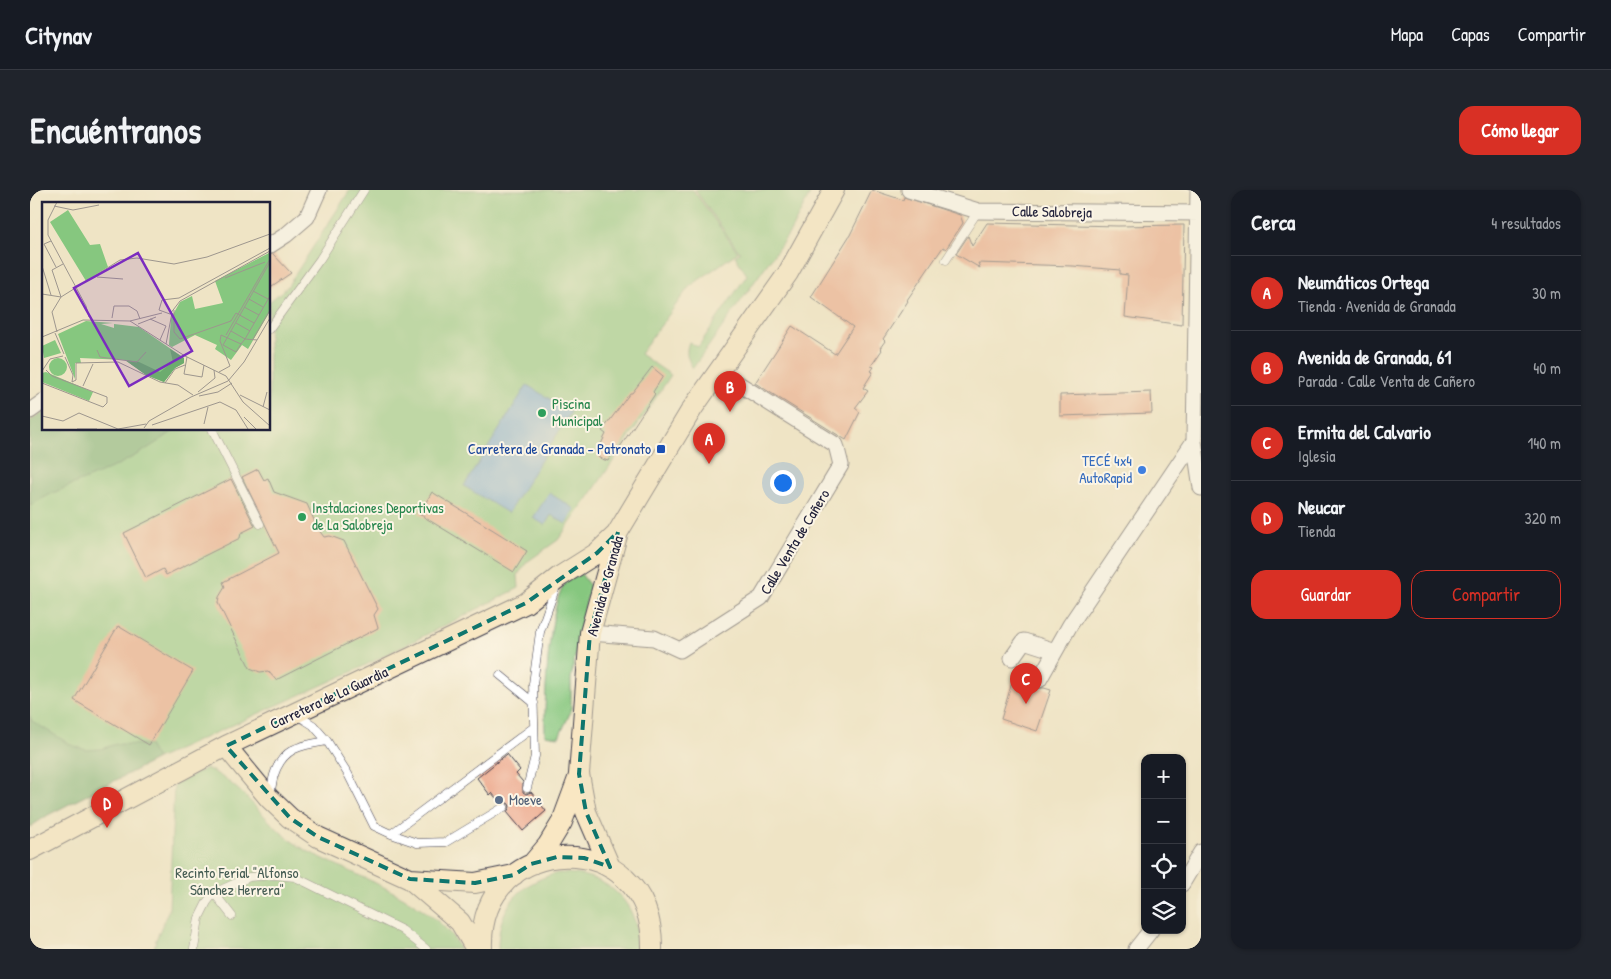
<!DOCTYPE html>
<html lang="es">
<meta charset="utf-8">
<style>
body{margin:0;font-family:"Patrick Hand",sans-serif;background:#20242c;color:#f1f3f6}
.controls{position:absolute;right:15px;bottom:15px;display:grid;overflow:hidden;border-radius:10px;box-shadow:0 1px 4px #0004}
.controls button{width:45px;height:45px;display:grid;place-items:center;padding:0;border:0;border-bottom:1px solid #363941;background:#171b24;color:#f1f3f6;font:25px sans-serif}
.you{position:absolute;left:752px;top:292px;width:18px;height:18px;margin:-12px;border:4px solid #fff;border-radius:50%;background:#1a73e8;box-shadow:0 0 0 8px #1a73e833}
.badge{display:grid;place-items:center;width:32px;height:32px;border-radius:50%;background:#d93025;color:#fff;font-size:16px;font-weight:700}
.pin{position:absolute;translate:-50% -41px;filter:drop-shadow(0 1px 2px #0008)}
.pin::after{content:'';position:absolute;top:26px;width:18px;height:15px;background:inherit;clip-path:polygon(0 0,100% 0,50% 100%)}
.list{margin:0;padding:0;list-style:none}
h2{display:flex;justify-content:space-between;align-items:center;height:65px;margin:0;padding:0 20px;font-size:21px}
h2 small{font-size:16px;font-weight:400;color:#9ea1a6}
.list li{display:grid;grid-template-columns:32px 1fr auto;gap:15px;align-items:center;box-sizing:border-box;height:75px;padding:0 20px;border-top:1px solid #363941}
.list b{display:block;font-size:19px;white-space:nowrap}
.list p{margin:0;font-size:16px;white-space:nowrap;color:#9ea1a6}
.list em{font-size:16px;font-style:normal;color:#9ea1a6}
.actions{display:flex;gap:10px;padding:15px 20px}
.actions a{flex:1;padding:11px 0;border:1px solid #d93025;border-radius:15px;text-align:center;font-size:18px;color:#d93025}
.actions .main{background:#d93025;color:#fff}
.icon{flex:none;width:28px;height:28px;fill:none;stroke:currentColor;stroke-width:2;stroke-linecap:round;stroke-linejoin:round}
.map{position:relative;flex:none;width:1171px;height:759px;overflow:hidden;border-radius:15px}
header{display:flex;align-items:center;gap:30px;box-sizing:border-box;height:70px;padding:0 25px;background:#171b24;border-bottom:1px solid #363941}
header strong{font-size:24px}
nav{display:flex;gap:28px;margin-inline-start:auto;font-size:18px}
.intro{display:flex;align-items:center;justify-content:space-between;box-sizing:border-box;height:120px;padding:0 30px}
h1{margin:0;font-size:35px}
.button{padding:12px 22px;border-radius:15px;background:#d93025;color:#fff;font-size:18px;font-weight:700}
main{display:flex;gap:30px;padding:0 30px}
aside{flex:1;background:#171b24;border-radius:15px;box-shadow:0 1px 4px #0004}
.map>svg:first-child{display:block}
.green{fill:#86c77f;stroke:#54745d}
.forest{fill:#6cac6e;stroke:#476754}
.water{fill:#6aa3d9;stroke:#46628a}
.building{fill:#e9997b}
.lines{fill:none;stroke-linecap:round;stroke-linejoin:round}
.lane-casing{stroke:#413f50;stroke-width:9}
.street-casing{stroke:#413f50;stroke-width:17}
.secondary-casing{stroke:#413f50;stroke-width:22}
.lane{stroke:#fff;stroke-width:8}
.street{stroke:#fff;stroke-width:15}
.secondary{stroke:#f9e7c3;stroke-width:20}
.marked{fill:none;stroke:#0f766e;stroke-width:4;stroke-dasharray:10 6;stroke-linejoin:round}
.leisure-dot{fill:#2e9e5b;stroke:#fcf5e5;stroke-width:2}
.transit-dot{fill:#1a4fb4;stroke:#fcf5e5;stroke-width:2}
.shop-dot{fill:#3f7fe0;stroke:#fcf5e5;stroke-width:2}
.service-dot{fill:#5c6f8a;stroke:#fcf5e5;stroke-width:2}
.labels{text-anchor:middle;stroke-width:4;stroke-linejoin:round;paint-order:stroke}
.street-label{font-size:15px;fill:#22223b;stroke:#fcf5e5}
.leisure-label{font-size:15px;fill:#27864d;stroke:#fcf5e5;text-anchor:start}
.transit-label{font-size:15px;fill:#164399;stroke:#fcf5e5;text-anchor:end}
.shop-label{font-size:15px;fill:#366cbe;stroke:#fcf5e5;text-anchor:end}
.service-label{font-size:15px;fill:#4e5e75;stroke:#fcf5e5;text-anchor:start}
.park-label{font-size:15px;fill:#455c53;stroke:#fcf5e5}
.inset-road{fill:none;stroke:#9d968e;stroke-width:1}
.view{fill:#7b2cbf;fill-opacity:0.15;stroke:#7b2cbf;stroke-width:2.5}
.inset-edge{fill:none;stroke:#22223b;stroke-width:2.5}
</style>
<header>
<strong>Citynav</strong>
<nav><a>Mapa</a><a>Capas</a><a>Compartir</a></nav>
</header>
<div class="intro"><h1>Encuéntranos</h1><a class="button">Cómo llegar</a></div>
<main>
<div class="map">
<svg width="1171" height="759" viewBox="0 0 1171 759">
<rect width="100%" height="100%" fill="#fcf5e5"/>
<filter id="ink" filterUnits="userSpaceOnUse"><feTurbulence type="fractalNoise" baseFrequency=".02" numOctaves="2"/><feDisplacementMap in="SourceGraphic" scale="10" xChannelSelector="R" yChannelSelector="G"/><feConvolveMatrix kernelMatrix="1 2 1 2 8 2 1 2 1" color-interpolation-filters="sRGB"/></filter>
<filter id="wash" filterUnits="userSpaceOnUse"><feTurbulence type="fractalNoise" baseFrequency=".0096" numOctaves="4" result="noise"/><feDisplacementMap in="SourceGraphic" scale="20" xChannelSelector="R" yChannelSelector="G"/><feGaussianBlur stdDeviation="1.12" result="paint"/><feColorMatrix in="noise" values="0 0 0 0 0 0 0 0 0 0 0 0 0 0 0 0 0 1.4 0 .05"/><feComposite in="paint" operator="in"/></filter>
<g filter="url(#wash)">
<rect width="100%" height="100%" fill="#efe4c5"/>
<path class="green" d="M320 0H663L708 62 659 97 610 164 641 185 561 304 528 350 497 372 488 385 489 398 328 479 127 569 18 625 0 637V231L14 221V239H239V112L257 97Z
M665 0H782L760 42 663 178C657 169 655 162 659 152L668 157 717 85 705 66 710 63Z
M551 384 560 396 550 439 541 489V521L529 547 515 545C514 517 518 408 537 391 540 388 547 386 551 384Z
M176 578C217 597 232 632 269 656 277 662 287 665 296 670 335 689 411 717 430 759H124L126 750 139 719 144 595Z
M528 683C573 681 612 711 607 759H468C468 718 488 693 528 683Z"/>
<path class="forest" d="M14 221V239H146C125 255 101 269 77 280 51 292 24 300 0 316V231Z
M0 526 2 531 41 555 56 560 71 559 86 554 119 555 127 569 18 625 0 637Z"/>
<path class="water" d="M497 195 541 222 478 323 434 296Z
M519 303 545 319 536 334 521 325 515 335 503 328Z"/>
<g id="blocks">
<path class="building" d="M842 0 873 10 874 7 930 25 933 33 916 59 913 57 877 110 878 111 853 149 855 151 850 158 852 160 841 176 844 177 841 181 843 182 833 198 838 201 825 218 830 222 816 250 725 193 762 136 805 164 823 137 781 107 820 45Z
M957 33 1088 36 1154 35 1152 135 1095 127 1098 85 1090 84V80L1043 76 948 73 950 78 926 64 938 46 942 56Z
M243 64 261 83 239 98V65Z
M622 177 633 186 623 202 625 204 588 260H584L578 271 569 268 567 262 576 244 572 241 600 203H602Z
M1121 202 1122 223 1030 226V205Z
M228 279 234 290 238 288 244 302 277 314 288 339 294 347 300 346 314 351 348 419 344 425 348 438 246 490 238 481 230 482 220 478 188 413 189 407 195 397 193 392 249 363 212 287Z
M201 289 225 336 211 343 210 348 136 385 133 379 116 388 94 343Z
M402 302 497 361 484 382 389 324Z
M88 436 163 481 119 555 44 510Z
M983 489 1001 494 1005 498H1014L1021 500 1007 541 971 529Z
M477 564 490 580 486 584 493 592V602L496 604 501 602 516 621 493 641 477 622 480 617 479 614 474 611 470 613 462 603 460 605 447 588Z"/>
</g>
</g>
<g filter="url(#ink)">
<use href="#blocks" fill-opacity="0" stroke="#413f50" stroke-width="1"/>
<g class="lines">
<g class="lane-casing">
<path id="lane" d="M916 70 948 21
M239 139 290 69 334 0
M182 239 230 334
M470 485 504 513
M267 525 283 535 297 551 318 584 344 636 361 644 504 537
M497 598 505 566 503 494 510 442 526 396
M240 604C242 598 242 591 244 585 253 557 272 555 297 551
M361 644 387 653 416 652 474 617
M184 703 202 726
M164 759 169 728 177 712 184 703 219 687 244 685 265 687 372 740 396 759"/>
</g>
<g class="street-casing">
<path id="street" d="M879 0 948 21 1171 23
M1168 0 1164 251 1171 298
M239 56 256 45 277 27 289 0
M0 221 14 211
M560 443 624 448 650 460 731 408 811 275 806 255 709 194
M982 468 994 451 1025 461
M1009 490 1040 435 1164 251
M1152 694 1171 662
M1106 759 1121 740"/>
</g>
<g class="secondary-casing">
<path id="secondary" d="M196 556 239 608 260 628 288 647 380 689 430 732 446 759
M0 660 196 556 496 413 529 387 567 363 587 344
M502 674 518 655 532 632 549 586
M580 677 556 622 549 584 560 443 588 342 662 219 758 83 804 0
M380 689 445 693 484 685
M452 759C447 639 624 633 622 759"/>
</g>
<use href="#lane" class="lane"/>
<use href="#street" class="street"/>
<use href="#secondary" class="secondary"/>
</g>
</g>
<path d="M0 0H1171V759H0ZM588 342 560 443 549 584 556 622 580 677 554 668 527 667 501 674 484 685 445 693 380 689 288 647 260 628 196 556 496 413 567 363Z" fill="#efe4c5" fill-opacity=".55" fill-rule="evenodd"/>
<path class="marked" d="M588 342 560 443 549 584 556 622 580 677 554 668 527 667 501 674 484 685 445 693 380 689 288 647 260 628 196 556 496 413 567 363Z"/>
<g class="leisure-dot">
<circle cx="512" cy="223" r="5"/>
<circle cx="272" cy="327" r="5"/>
</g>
<rect class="transit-dot" x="626" y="254" width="10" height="10" rx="2.5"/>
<circle class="shop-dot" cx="1112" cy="280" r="5"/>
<circle class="service-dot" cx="469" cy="610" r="5"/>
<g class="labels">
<g class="street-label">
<text transform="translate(1022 22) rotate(1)" y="5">Calle Salobreja</text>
<text transform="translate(765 352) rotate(-59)" y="5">Calle Venta de Cañero</text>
<text transform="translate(575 396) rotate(-75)" y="5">Avenida de Granada</text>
<text transform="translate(299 508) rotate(-25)" y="5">Carretera de La Guardia</text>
</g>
<g class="leisure-label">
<text x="522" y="219">Piscina<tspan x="522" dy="17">Municipal</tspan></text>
<text x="282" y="323">Instalaciones Deportivas<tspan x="282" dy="17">de La Salobreja</tspan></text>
</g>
<g class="transit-label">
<text x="621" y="264">Carretera de Granada - Patronato</text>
</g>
<g class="shop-label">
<text x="1102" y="276">TECÉ 4x4<tspan x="1102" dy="17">AutoRapid</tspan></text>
</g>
<g class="service-label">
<text x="479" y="615">Moeve</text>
</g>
<g class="park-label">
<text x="207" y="688">Recinto Ferial "Alfonso<tspan x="207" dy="17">Sánchez Herrera"</tspan></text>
</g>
</g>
<g transform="translate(12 12)">
<rect width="228" height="228" fill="#efe4c5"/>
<path d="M26 8 48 43 58 42 66 65 44 79 8 20ZM227 51V111L206 147 200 143 189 158 173 147 175 143 153 133 130 145 127 143 129 116 138 100 150 94 153 107 181 101 173 79ZM44 119 71 121 59 122 72 126V122L97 125 142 156V161L133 166 122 180 104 173 83 158 38 156 39 161H33V177L16 132ZM13 138 19 151 2 156 0 144ZM7 165a9 9 0 1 1 18 0a9 9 0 1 1-18 0ZM4 170 51 190 47 199 0 180V171Z" fill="#86c77f"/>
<path d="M128 147 142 156V161L133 166 122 180 104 173 83 158 97 160 118 170 131 160Z" fill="#6cac6e"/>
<path class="inset-road" d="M15 0 6 18V33L44 104 47 115M12 4 31 8 57 3M9 39 2 42 14 65M228 46 137 96 120 98 117 108 128 112 138 99 228 49M0 64 9 93M55 75 81 77M183 76 223 60M211 89 226 97M0 92 19 95 10 68 21 62M207 97 221 105M202 105 217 113M132 108V130L138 137 189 119 194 111 212 121M70 116 72 104H87L95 109 98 117M108 117 124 124 118 138M88 119 143 154 184 174 201 200 228 224M194 121 208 129M96 122 114 115M189 129 203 137 228 94M15 130 10 110 19 95 78 58 95 56 132 62 165 55 228 32M13 131 22 152M184 133 228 57M0 135 41 118 88 119 120 111M211 137 228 108M124 142 130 111M199 142 194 150 181 143 228 60M55 148 58 155 95 160 104 150M23 155 31 173 30 180M145 155 142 172 160 175 162 163M0 169 8 157 21 154M177 170 188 164 178 139 179 133 199 142 203 137 215 138M30 180 34 178V161L76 160 118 180 136 183 151 193M0 181 61 205 65 201V195L10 174 4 168M123 181 133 167 143 163M41 184 51 162M156 190 173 176 172 168M198 193 228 208M157 194 176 190 190 181M221 205 225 190M0 214 21 219 37 211 76 227 104 222M202 215 214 227M162 222 166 205M110 223 178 200 194 208 206 227M102 226 107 219 149 195 186 179 202 160 228 116M35 227H55"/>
<path class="view" d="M96 51 150 149 87 184 32 86Z"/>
<rect width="228" height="228" class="inset-edge"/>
</g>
</svg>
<div class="controls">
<button>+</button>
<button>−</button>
<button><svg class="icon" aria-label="locate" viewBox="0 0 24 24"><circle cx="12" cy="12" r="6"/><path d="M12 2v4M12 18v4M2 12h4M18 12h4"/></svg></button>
<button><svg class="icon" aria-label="layers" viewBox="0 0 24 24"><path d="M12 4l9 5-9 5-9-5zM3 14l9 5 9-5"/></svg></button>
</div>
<div class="you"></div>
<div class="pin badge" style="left:679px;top:274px">A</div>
<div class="pin badge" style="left:700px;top:222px">B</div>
<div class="pin badge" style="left:996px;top:514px">C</div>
<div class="pin badge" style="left:77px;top:638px">D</div>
</div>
<aside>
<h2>Cerca<small>4 resultados</small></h2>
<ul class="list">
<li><span class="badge">A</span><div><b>Neumáticos Ortega</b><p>Tienda · Avenida de Granada</p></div><em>30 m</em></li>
<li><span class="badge">B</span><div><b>Avenida de Granada, 61</b><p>Parada · Calle Venta de Cañero</p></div><em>40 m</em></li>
<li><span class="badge">C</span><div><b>Ermita del Calvario</b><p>Iglesia</p></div><em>140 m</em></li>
<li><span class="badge">D</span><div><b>Neucar</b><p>Tienda</p></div><em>320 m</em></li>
</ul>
<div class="actions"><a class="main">Guardar</a><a>Compartir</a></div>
</aside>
</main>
